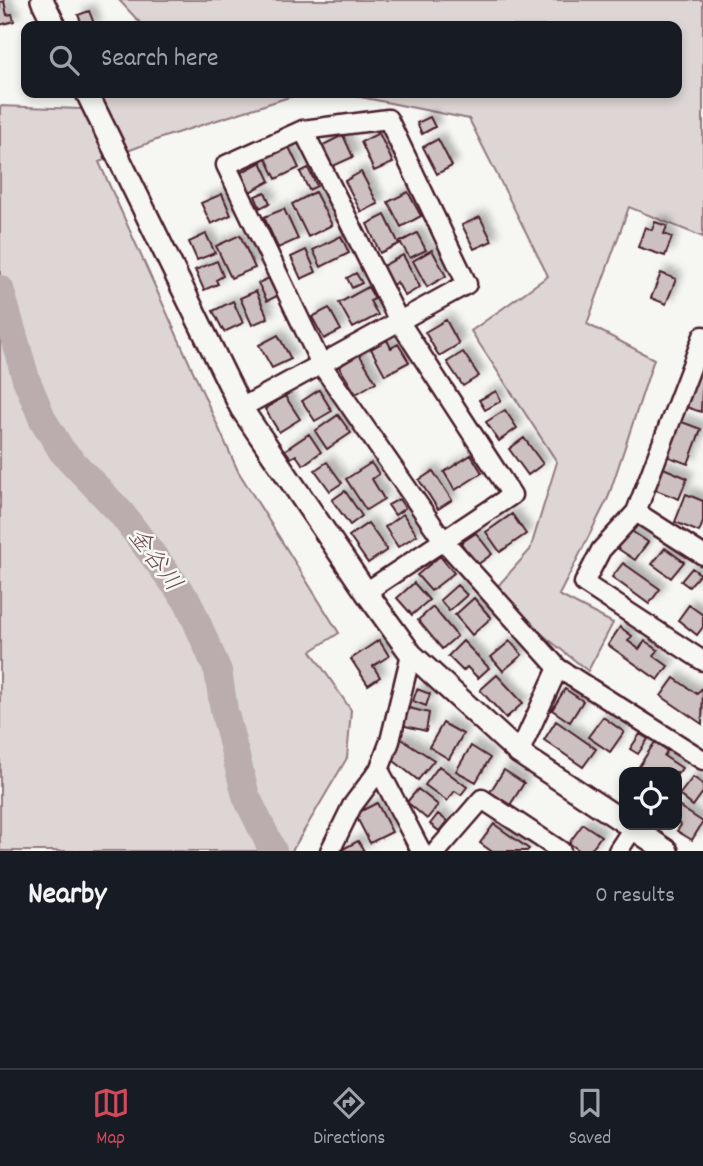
<!DOCTYPE html>
<meta charset="utf-8">
<style>
body{margin:0;font-family:Dekko,"Klee One",sans-serif;background:#242831;color:#f1f3f6}
.controls{position:absolute;right:21px;bottom:21px;display:grid;overflow:hidden;border-radius:14px;box-shadow:0 4px 10px #0003}
.controls button{width:63px;height:63px;display:grid;place-items:center;padding:0;border:0;border-bottom:2px solid #363941;background:#171b24;color:#f1f3f6;font:35px sans-serif}
.list{margin:0;padding:0;list-style:none}
h2{display:flex;justify-content:space-between;align-items:center;height:91px;margin:0;padding:0 28px;font-size:30px}
h2 small{font-size:23px;font-weight:400;color:#9ea1a6}
.icon{flex:none;width:38px;height:38px;fill:none;stroke:currentColor;stroke-width:2;stroke-linecap:round;stroke-linejoin:round}
.map{position:relative;flex:none;width:703px;height:851px;overflow:hidden}
.search{position:absolute;background:#171b24;box-shadow:0 4px 10px #0003;left:21px;right:21px;top:21px;height:77px;display:flex;align-items:center;gap:18px;box-sizing:border-box;padding:0 24px;border-radius:14px;color:#9ea1a6;font-size:26px}
.sheet{height:217px;background:#171b24}
nav{display:flex;justify-content:space-around;align-items:center;box-sizing:border-box;height:98px;border-top:2px solid #363941;background:#171b24;font-size:19px;color:#9ea1a6}
nav a{display:grid;justify-items:center;gap:4px}
nav .on{color:#d1495b}
.map>svg:first-child{display:block}
.green{fill:#ddd6d5;stroke:#947a80;stroke-width:2}
.lines{fill:none;stroke-linecap:round;stroke-linejoin:round}
.river{stroke:#bbadae;stroke-width:28}
.building{fill:#ccc1c0;stroke:#4a1f2b;stroke-width:2;filter:url(#shadow)}
.minor-casing{stroke:#4a1f2b;stroke-width:23}
.tertiary-casing{stroke:#4a1f2b;stroke-width:26}
.minor{stroke:#f6f6f2;stroke-width:18}
.tertiary{stroke:#f6f6f2;stroke-width:21}
.labels{text-anchor:middle;stroke-width:5;stroke-linejoin:round;paint-order:stroke}
.water-label{font-size:24px;font-style:italic;fill:#6c4a52;stroke:#f6f6f2}
</style>
<div class="map">
<svg width="703" height="851" viewBox="0 0 703 851">
<defs>
<filter id="shadow"><feDropShadow dx="6" dy="-6" stdDeviation="3.5" flood-color="#0004"/></filter>
</defs>
<rect width="100%" height="100%" fill="#f6f6f2"/>
<filter id="ink" filterUnits="userSpaceOnUse"><feTurbulence type="fractalNoise" baseFrequency=".0143" numOctaves="2"/><feDisplacementMap in="SourceGraphic" scale="14" xChannelSelector="R" yChannelSelector="G"/><feConvolveMatrix kernelMatrix="1 2 1 2 8 2 1 2 1" color-interpolation-filters="sRGB"/></filter>
<g filter="url(#ink)">
<path class="green" d="M119 0H703V237L629 207 587 324 654 359 608 498 559 595 613 623 588 671 543 635 496 588 530 550 557 462 471 331 548 276 469 119 341 93H677V26H143Z
M103 93H302L164 137 99 162 238 471 339 633 311 651 351 710 347 758 292 851H0V106L80 109Z"/>
<g class="lines">
<path class="river" d="M0 289 26 379 43 420 62 451 121 513 188 602 218 671 224 710 246 796 273 851"/>
</g>
<path class="building" d="M4 1 7 15 12 14 14 21 0 25V2Z
M89 11 95 26H83L78 15Z
M430 117 435 127 422 134 417 123Z
M379 133 393 163 374 171 361 142Z
M343 135 353 157 331 167 321 146Z
M438 139 452 166 437 174 423 147Z
M288 145 299 168 276 179 265 156Z
M261 162 270 181 248 193 238 174Z
M308 168 317 186 309 190 300 172Z
M361 172 378 204 361 212 345 181Z
M265 192 270 203 260 208 255 196Z
M315 192 332 225 308 237 292 204Z
M408 192 421 216 401 227 388 202Z
M222 194 231 215 211 224 201 203Z
M284 209 298 239 278 248 264 217Z
M385 215 399 244 380 253 367 224Z
M480 217 492 241 474 249 462 225Z
M655 222 667 226 664 234 672 237 665 256 638 247 645 227 652 230Z
M417 233 426 250 410 258 400 242Z
M206 234 215 253 197 260 189 242Z
M240 235 255 268 231 278 216 246Z
M341 236 349 253 321 267 313 250Z
M306 250 316 272 301 279 291 257Z
M432 250 446 276 427 287 413 261Z
M403 255 420 287 405 296 397 282 391 286 381 267Z
M217 261 223 276 216 280 218 284 204 290 195 270Z
M356 273 362 283 352 288 347 278Z
M661 273 676 279 666 304 651 298Z
M269 278 277 296 267 301 258 283Z
M368 287 375 299 370 301 378 315 353 328 339 303Z
M256 291 268 318 252 325 240 298Z
M233 301 243 323 224 332 213 311Z
M329 308 341 330 324 339 312 317Z
M446 320 459 344 439 356 425 332Z
M278 335 291 359 272 368 259 345Z
M387 340 391 348 398 344 409 362 385 375 371 349Z
M463 352 479 376 463 386 447 362Z
M359 354 376 382 356 394 339 367Z
M701 367 703 368 701 412 686 407Z
M319 390 332 411 315 421 302 401Z
M496 391 501 401 485 410 479 400Z
M285 396 300 419 279 432 265 409Z
M505 410 517 428 499 441 486 422Z
M338 415 351 433 327 449 315 431Z
M679 421 701 429 688 464 666 456Z
M309 434 321 452 303 465 296 455 291 458 285 450Z
M524 438 543 464 528 475 509 449Z
M471 455 482 473 455 490 444 472Z
M327 462 342 483 330 491 315 470Z
M371 463 379 474 372 479 384 499 366 510 346 479Z
M661 467 687 478 679 499 653 489Z
M433 471 452 500 438 509 419 480Z
M345 491 362 516 350 525 332 500Z
M686 494 703 501V522L699 532 675 522Z
M399 499 405 508 395 515 388 505Z
M403 514 417 535 398 547 385 527Z
M512 514 526 534 500 552 486 532Z
M368 523 387 550 368 563 349 536Z
M630 530 648 542 635 560 617 548Z
M476 533 492 554 477 565 461 543Z
M665 548 684 562 671 578 652 564Z
M440 556 454 573 431 591 417 575Z
M623 563 660 589 649 604 612 577Z
M692 568 700 574 689 587 681 581Z
M414 583 429 600 412 615 397 598Z
M457 585 467 595 449 611 440 600Z
M474 598 491 618 472 635 455 615Z
M689 605 703 615V627L697 635 678 620Z
M433 607 457 636 442 649 418 620Z
M620 627 632 636 628 641 639 649 645 641 658 650 654 656 668 666 658 680 608 645Z
M379 640 389 656 373 666 380 677 368 685 351 659Z
M463 641 489 668 478 678 467 667 463 671 448 656Z
M510 641 522 655 503 671 491 657Z
M497 675 523 703 506 718 480 690Z
M674 678 697 694 703 687 702 724 661 696Z
M417 689 430 694 426 706 413 701Z
M565 689 583 701 570 722 552 710Z
M405 707 429 713 426 731 401 725Z
M603 717 624 732 610 752 588 737Z
M556 721 596 749 583 767 544 740Z
M443 723 463 734 449 759 429 747Z
M640 734 648 739 638 754 630 749Z
M400 738 434 760 418 780 389 757Z
M655 742 667 751 664 756 682 768 677 775V772H644L638 768Z
M471 746 490 758 476 782 456 771Z
M439 766 467 787 461 795 455 791 447 801 425 785Z
M504 770 524 783 510 805 490 792Z
M693 777 703 784V792L693 806 679 795Z
M418 789 438 805 427 819 407 802Z
M377 803 392 832 370 843 355 814Z
M677 805 703 822 692 840 677 831 681 825 677 822Z
M438 814 447 821 439 831 430 824Z
M494 824 529 849 527 851H491L480 843Z
M583 824 601 836 590 851H580L569 843Z
M358 841 364 851H339Z"/>
<g class="lines">
<g class="minor-casing">
<path id="minor" d="M303 130 399 321 512 495 366 592
M703 336 636 512 601 550 584 583 703 661
M241 408C316 367 392 325 467 284L388 119 303 130 226 165 321 364 443 540 558 668 703 760
M636 512 703 555
M519 753 558 668
M379 770 421 851
M330 851 352 806 379 770 390 741 411 654
M437 851 482 799 561 851
M618 851 633 828"/>
</g>
<g class="tertiary-casing">
<path id="tertiary" d="M42 0 55 26
M87 93 241 408 366 592 411 654 519 753 624 822
M628 825 667 851"/>
</g>
<use href="#minor" class="minor"/>
<use href="#tertiary" class="tertiary"/>
</g>
</g>
<g class="labels">
<g class="water-label">
<text transform="translate(156 559) rotate(53)" y="8">金谷川</text>
</g>
</g>
</svg>
<div class="controls">
<button><svg class="icon" aria-label="locate" viewBox="0 0 24 24"><circle cx="12" cy="12" r="6"/><path d="M12 2v4M12 18v4M2 12h4M18 12h4"/></svg></button>
</div>
<div class="search"><svg class="icon" aria-label="search" viewBox="0 0 24 24"><circle cx="10" cy="10" r="6"/><path d="M15 15l6 6"/></svg>Search here</div>
</div>
<section class="sheet">
<h2>Nearby<small>0 results</small></h2>
<ul class="list">
</ul>
</section>
<nav>
<a class="on"><svg class="icon" aria-label="map" viewBox="0 0 24 24"><path d="M3 6l6-2 6 2 6-2v14l-6 2-6-2-6 2zM9 4v14M15 6v14"/></svg>Map</a>
<a><svg class="icon" aria-label="directions" viewBox="0 0 24 24"><path d="M12 3l9 9-9 9-9-9zM9 14v-3h6M13 9l2 2-2 2"/></svg>Directions</a>
<a><svg class="icon" aria-label="saved" viewBox="0 0 24 24"><path d="M7 4h10v16l-5-4-5 4z"/></svg>Saved</a>
</nav>
